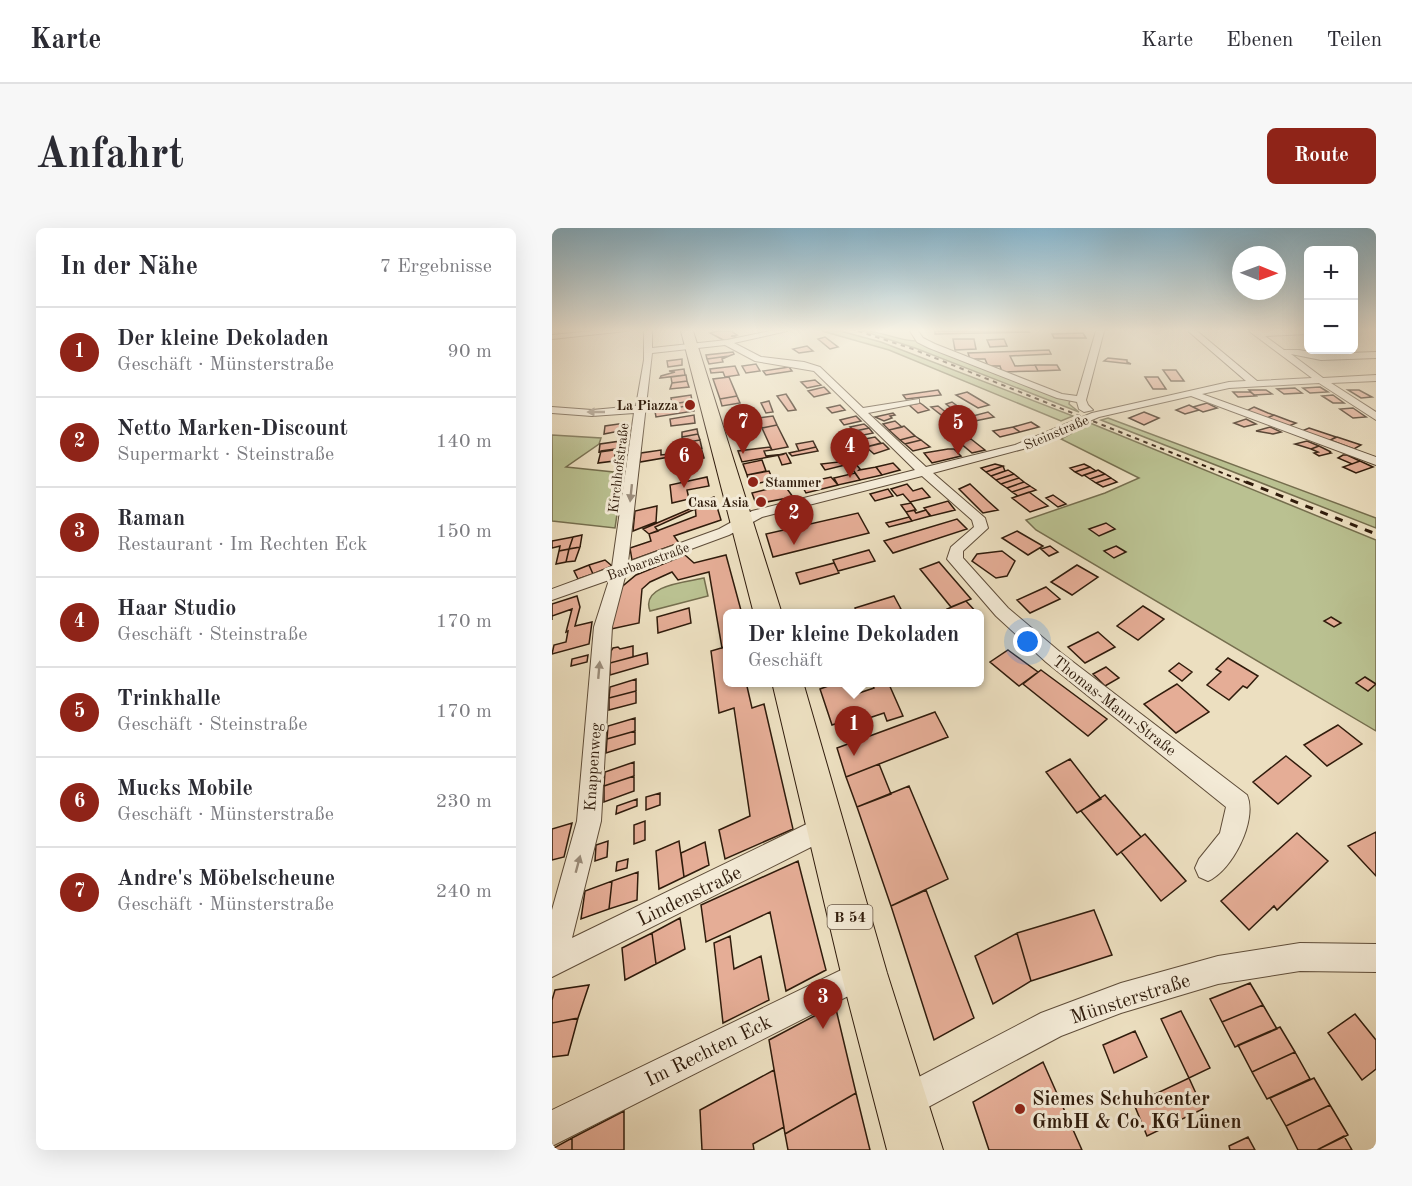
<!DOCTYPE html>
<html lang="de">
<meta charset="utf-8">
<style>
body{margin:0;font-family:"Old Standard TT",serif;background:#f7f7f7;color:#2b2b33}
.controls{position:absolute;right:18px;top:18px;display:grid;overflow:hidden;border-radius:9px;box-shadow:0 6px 24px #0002}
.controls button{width:54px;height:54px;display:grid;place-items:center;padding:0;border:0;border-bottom:2px solid #e1e1e2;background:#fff;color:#2b2b33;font:30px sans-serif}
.compass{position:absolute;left:680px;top:18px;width:54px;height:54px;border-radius:50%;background:#fff;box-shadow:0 6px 24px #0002;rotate:91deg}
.you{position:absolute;left:476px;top:414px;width:21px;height:21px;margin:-15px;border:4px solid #fff;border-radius:50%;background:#1a73e8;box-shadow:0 0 0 9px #1a73e833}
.badge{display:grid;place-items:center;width:39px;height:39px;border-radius:50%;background:#8f2418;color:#fff;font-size:20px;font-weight:700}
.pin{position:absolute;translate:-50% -50px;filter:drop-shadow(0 2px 3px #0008)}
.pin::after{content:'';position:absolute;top:32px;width:21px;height:18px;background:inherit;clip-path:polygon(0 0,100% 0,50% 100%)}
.popup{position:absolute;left:171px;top:381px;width:261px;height:78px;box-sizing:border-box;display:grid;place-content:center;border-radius:9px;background:#fff;filter:drop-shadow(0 2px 4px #0005);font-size:20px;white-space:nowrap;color:#7c7c81}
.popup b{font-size:22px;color:#2b2b33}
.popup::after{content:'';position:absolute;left:50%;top:100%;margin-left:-12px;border:12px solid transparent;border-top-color:#fff}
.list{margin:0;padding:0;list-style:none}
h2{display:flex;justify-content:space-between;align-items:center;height:78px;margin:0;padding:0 24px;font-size:26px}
h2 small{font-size:20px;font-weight:400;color:#7c7c81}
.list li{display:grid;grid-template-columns:39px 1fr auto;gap:18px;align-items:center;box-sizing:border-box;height:90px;padding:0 24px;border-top:2px solid #e1e1e2}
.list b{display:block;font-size:22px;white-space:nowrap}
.list p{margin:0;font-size:20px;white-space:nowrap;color:#7c7c81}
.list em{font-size:20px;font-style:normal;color:#7c7c81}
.map{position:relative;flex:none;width:824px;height:922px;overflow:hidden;border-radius:9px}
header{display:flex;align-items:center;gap:36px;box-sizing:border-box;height:84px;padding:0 30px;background:#fff;border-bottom:2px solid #e1e1e2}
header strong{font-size:28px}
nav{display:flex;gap:33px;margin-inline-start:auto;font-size:21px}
.intro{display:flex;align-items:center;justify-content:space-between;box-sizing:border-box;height:144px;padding:0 36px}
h1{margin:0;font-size:42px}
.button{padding:15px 27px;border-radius:9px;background:#8f2418;color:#fff;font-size:21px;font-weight:700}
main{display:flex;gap:36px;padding:0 36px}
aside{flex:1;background:#fff;border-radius:9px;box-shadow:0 6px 24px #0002}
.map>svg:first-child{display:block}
.green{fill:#bac191;stroke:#756e4e;stroke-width:1.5}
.building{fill:#e5ad96;stroke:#301c0c;stroke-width:1.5}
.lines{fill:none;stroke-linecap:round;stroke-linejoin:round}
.street-casing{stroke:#5f4d39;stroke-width:2}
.primary-casing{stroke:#301c0c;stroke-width:2}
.street{fill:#f3ead6;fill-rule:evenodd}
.primary{fill:#ecdfc0;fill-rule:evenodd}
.rail-far1{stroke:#301c0c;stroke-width:2;stroke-dasharray:4.5 4.5;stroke-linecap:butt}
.rail{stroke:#301c0c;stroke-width:3;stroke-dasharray:8 8;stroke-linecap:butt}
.oneway{fill:#9b8d7b}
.poi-dot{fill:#8f2418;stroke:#f3ead6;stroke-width:2}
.labels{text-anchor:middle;stroke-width:6;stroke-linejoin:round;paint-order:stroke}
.far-poi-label{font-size:14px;font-weight:bold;fill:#301c0c;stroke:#f3ead6;text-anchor:end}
.far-street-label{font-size:14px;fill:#301c0c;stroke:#f3ead6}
.shield{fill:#f3ead6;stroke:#6a5a49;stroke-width:1.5}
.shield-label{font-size:15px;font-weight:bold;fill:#301c0c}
.street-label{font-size:16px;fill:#301c0c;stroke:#f3ead6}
.near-street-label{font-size:20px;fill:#301c0c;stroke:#f3ead6}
.near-poi-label{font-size:20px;font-weight:bold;fill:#301c0c;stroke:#f3ead6;text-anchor:start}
</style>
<header>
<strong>Karte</strong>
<nav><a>Karte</a><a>Ebenen</a><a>Teilen</a></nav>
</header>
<div class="intro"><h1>Anfahrt</h1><a class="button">Route</a></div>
<main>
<aside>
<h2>In der Nähe<small>7 Ergebnisse</small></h2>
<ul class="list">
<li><span class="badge">1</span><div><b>Der kleine Dekoladen</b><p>Geschäft · Münsterstraße</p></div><em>90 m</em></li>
<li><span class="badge">2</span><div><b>Netto Marken-Discount</b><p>Supermarkt · Steinstraße</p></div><em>140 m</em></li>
<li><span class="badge">3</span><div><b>Raman</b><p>Restaurant · Im Rechten Eck</p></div><em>150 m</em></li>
<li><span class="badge">4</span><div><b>Haar Studio</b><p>Geschäft · Steinstraße</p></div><em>170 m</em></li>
<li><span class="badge">5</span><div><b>Trinkhalle</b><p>Geschäft · Steinstraße</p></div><em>170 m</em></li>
<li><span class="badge">6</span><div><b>Mucks Mobile</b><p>Geschäft · Münsterstraße</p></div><em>230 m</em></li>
<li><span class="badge">7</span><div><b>Andre's Möbelscheune</b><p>Geschäft · Münsterstraße</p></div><em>240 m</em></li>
</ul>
</aside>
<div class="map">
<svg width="824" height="922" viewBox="0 0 824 922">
<rect width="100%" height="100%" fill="#ecdfc0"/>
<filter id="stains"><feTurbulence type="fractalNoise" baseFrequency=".00333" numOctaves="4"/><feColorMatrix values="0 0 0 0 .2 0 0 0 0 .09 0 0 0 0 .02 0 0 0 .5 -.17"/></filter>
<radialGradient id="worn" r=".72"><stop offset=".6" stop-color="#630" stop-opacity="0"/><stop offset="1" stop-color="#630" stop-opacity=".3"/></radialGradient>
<path class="green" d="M270 103H288L329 114 521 188 509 193 337 122Z
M311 103C330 103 347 113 365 113L518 172 517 176 527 184 363 120Z
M556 190 824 290V300L549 192Z
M538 195 824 312V503L484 302 474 292 553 265 587 250 509 211Z
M0 207 49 210 47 216 14 239 71 245 63 300 0 293Z
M152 350 156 368 98 383C88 357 135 354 152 350Z"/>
<path class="building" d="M165 103H179L185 107 179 108 187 110 173 113 158 105Z
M383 103H476L477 104 383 106Z
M531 105 534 110H502L500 106Z
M273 109 286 119 278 121 266 111Z
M401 111H422L424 121 403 122Z
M452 111 455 118 438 119 435 112Z
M255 118 261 123 247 125 241 121Z
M497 122 499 126 458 128 463 138 483 137 486 143 450 144 448 138H436L433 131H418L416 125Z
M181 124 182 126 177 128 155 131 154 127Z
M177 128 170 131 171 134 157 136 155 131Z
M556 130 575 132V134L579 136 552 133Z
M130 131V137L116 139 115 133Z
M204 136 208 143 194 145 190 138Z
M483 137H505L508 142 486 143Z
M183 138 187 147 173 149 171 144 159 145 158 141Z
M237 139 240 143 214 147 211 143Z
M132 141 133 147 108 150 109 148 123 144 117 143Z
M611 142H624L632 153H619Z
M134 147 135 153 120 155 119 149Z
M177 149 185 168 168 171 161 151Z
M593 149H606L614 161H601Z
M263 152 269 157 255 160 249 154Z
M135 153 137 159 118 161 120 155Z
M272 159 278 165 262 169 256 163Z
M768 159 776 164 758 165 751 160Z
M743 160 750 165 732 166 725 161Z
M386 162 389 167 354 171 351 167Z
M697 162H714L720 166 702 167Z
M796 162H807L820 169 809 170Z
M415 164 437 177 426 180 404 167Z
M681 164H698L704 168 686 169Z
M234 166 241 177 244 182 236 183 225 168Z
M139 167 140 173 120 176 119 170Z
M781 167 792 175H781L770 168Z
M185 168 188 175 170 178 168 171Z
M140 173 141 177 116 181 120 176Z
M217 173 221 184 214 185 209 175Z
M400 174 415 185 408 187 394 176Z
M368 175 371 177 377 182 366 185 357 177Z
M655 175 665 180 651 184 641 179Z
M111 177V182L95 184V179Z
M141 177 142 183 104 189 103 183Z
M288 177 293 182 280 185 275 180Z
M637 177 647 182 633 186 624 182Z
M386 178 400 189 393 190 379 179Z
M702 179 716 185 722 187 715 190 694 183Z
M801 180 814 189 801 190 788 181Z
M436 184 442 189 423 193 417 189Z
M592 184 607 190 592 197 577 190Z
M341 185 343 187 338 188 340 190 332 193 323 189Z
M142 187 143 195 119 198 118 191Z
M722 187 738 193 744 195 737 198 715 190Z
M221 188 225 197 210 200 206 190Z
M304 188 309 193 292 197 288 192Z
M417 189 423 193 403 198 397 193Z
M694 191 704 196 692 199 682 195Z
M343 193 350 199 337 202 331 196Z
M479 194 487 199 468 204 461 199Z
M73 195V202L52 206 53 198Z
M312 196 317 200 299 204 297 202 300 201 298 199Z
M225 197 236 219 220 222 210 200Z
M352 198 363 208 348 212 337 202Z
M461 199 468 204 448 209 441 203Z
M718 199 729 204 721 206 704 203Z
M317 200 321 205 307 208 299 204Z
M757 200 784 209 777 213 750 203Z
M145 201 146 206 130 209V204Z
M407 201 419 211 407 214 395 203Z
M146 206 148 212 131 215 130 209Z
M363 208 369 212 353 216 348 212Z
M323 209 329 215 314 219 308 212Z
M785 209 809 217 802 221 778 212Z
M419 211 433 222 420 225 407 214Z
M148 212 150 221 130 225 128 215Z
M369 212 378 219 361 223 353 216Z
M69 213 68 221 47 224 48 216Z
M261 213 264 219 247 223 244 216Z
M755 213 767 218 759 221 743 216Z
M331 215 337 221 322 226 314 219Z
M767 218 779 224H777L779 225 767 228 762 225 766 224 759 221Z
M218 219 220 222 212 223 214 228 233 226 190 234 186 223Z
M264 219 266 223 240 228 237 225Z
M64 221 62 233 46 235 49 223Z
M396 221H402L409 228 380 235 372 225Z
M109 222V227L117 226V229L88 234 89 225Z
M150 223 152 230 133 234 132 227Z
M234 225 239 235 230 237 226 227Z
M791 227H795L808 233 800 236 786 230Z
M210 232 214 243 195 247 191 236Z
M295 233 297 236 273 242 269 236Z
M808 233 821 239 804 245 791 239Z
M303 235 308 241 307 242 324 239 330 247 308 252 297 236Z
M341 235 348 242 330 247 324 239Z
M443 236 451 238 434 244 429 240Z
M532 236 538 239 523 244 518 240Z
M451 238 453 243 439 248 434 244Z
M538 239 544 243 530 248 523 244Z
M456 242 462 246 444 252 439 248Z
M546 242 553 246 538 251 532 247Z
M217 243 221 252 198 257 195 247Z
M303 245 308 252 286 257 282 250Z
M462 246 467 250 449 256 444 252Z
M553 246 559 250 544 255 538 251Z
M155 249 157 258 135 262 137 271 120 275 118 257Z
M279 249 286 257 254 265 249 256Z
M467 250 472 254 455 260 449 256Z
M559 250 565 254 551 259 544 255Z
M230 254 241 269 204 276 200 265 220 260 218 257Z
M472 254 478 258 460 264 455 260Z
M355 256 361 263 370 260 378 269 358 274 351 266 345 268 339 261Z
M418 256 436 273 446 282 431 285 407 261Z
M478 258 484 262 466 268 460 264Z
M336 261 341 268 323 273 318 266Z
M477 264 496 278 478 284 460 270Z
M501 267 514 276 506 279 494 270Z
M162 269 169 292 122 308 127 315 80 332 78 320 99 313 97 306 144 288 143 276Z
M396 273 403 282 379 288 372 280Z
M359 275 364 282 354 284 349 277Z
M105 278 104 294 81 303 83 283Z
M140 280 143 281 103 299 106 303 97 306 91 301Z
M362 282 364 285 374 282 378 288 360 293 354 284Z
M306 285 317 305 221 329 214 306Z
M357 289 360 293 337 299 334 295Z
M405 291 415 301 341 325 332 313Z
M554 295 563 301 547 308 537 301Z
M465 303 491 318 476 327 450 310Z
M30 307 28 319 17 321 21 309Z
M21 309 17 321 7 323 8 318 0 320V313Z
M498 318 506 324 497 328 489 321Z
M564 318 574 324 562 330 552 323Z
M28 319 23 333 14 334 17 321Z
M17 321 14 334 4 336 7 323Z
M317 322 323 333 286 343 281 332Z
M450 323 463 333 455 348 444 350 420 333 425 326Z
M133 327 142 335 174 327 190 386H176V418L170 420 157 344 126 352 120 344 98 354 90 361 87 395 59 401 66 362 84 347Z
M53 332 60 338 41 346 37 337Z
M387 334 419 371 399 379 368 341Z
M282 335 287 345 248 356 244 345Z
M37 337 41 346 26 351 22 343Z
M525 337 546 349 520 367 499 354Z
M494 359 508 371 478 385 465 372Z
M25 368 28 379 23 398 40 394 37 416 0 426 2 417 14 414 16 403 14 404 20 381 0 388V392V376Z
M342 368 349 381 333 386H305L303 380Z
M414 373 426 386H399L395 381Z
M591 378 612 391 586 412 565 398Z
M137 380 139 395 106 405 105 389Z
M779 389 789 395 782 399 772 393Z
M546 404 563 419 533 435 516 419Z
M81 418V429L58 435 59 423 61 420 66 419 68 421Z
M176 418V454H194L200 480 212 476 241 601 173 631 167 602 198 588 182 480 167 485 159 423Z
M456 422 486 444 467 458 438 434Z
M95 425 96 436 58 447V435Z
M36 427 35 434 19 438 20 431Z
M676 430 706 448 695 460 691 458 677 472 655 457 669 444 664 441Z
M627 435 640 444 630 453 617 443Z
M554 439 567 450 553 458 541 446Z
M489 442 555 491 536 508 471 456Z
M813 449 824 456 816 463 804 455Z
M84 451V463L57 470 58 459Z
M287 454H297L301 467 322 460 320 454H336L351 488 335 493 332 485 311 492 310 487 280 497 268 461Z
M625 456 657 484 624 505 592 476Z
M84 463V475L57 482V470Z
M383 484 396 509 294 549 285 520Z
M83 490V503L55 511 56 498Z
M786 497 810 516 775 538 752 517Z
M83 503V516L54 525 55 511Z
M734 528 759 548 726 576 701 554Z
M518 531 549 571 525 585 494 544Z
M82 534V548L52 558 53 544Z
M327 536 339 566 305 579 294 549Z
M82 548V563L52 574V558Z
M357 558 396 651 339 678 305 579Z
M108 565V577L94 582V569Z
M553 567 589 609 565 627 529 583Z
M85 571V578L64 586 65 578Z
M93 593V612L82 616V597Z
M20 595 12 629 0 632V601Z
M824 604V648L796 618Z
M745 605 776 633 725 682 722 678 697 702 669 673Z
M593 606 634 653 609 673 569 624Z
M56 613 55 629 43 633 44 617Z
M127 613 132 649 107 661 104 623Z
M153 614 157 637 132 649 129 625Z
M76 631 75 640 64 643 65 634Z
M246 633 274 742 234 763 218 684 154 714 149 677Z
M86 644 85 672 57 681 60 653Z
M60 653 57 681 29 691 33 663Z
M374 662 422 790 382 812 339 678Z
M542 682 560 727 479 753 465 705Z
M128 690 133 721 104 736 100 705Z
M100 705 104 736 73 752 70 720Z
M465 705 479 753 441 776 423 728Z
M178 708 182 741 209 728 217 772 171 795 162 715Z
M698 755 711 777 670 794 658 771Z
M37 757 26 790 0 795V772L3 762Z
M283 777 304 865 233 906 217 812Z
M711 777 725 801 683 819 670 794Z
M629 783 658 840 637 850 609 791Z
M803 786 824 812V841L810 852 776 805Z
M26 790 16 827 0 829V795Z
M728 799 743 824 700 844 686 817Z
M583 803 595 829 562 845 551 817Z
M743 824 758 851 715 871 700 844Z
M491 834 530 922H437L421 874Z
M222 842 232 899 201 916 202 922H150L148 882Z
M637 850 651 881 595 908 582 876Z
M762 850 778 877 734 898 718 870Z
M304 865 318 922H236L233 906Z
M778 877 796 907 765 922H746L734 898Z
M72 883V922H20V910Z
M792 908 800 922H765Z
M696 909 703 922H678L677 918Z
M20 910V922H0V921Z"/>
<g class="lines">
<g class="street-casing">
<path id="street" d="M40 103H74L0 111V107Z
M92 103H100V120L175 112 218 103H235L182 115 209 129 252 134 268 139 311 180 367 171V175L316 185 374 239 463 217 540 185 677 154 694 153 636 103H645L705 153 760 150 697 103H756V106L713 108 732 122H747L769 126 824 124V130L769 132 739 126 771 150 824 147V153L779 155 824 184V192L767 155 677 160 650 166 824 229V237L639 168 547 189 471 221 381 245 433 290 436 300 411 323V330L456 380 508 424 695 567C706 592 680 643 656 653L647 649 643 640 647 631 668 605 674 579 494 434 444 388 395 331 399 319 422 299 420 292 370 248 210 289 177 307 74 345 60 399 49 593 20 710 265 591 274 587 283 591 286 599 283 607 0 749V682L25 593 42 399 57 352 0 372V361L60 339 82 185 40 188 0 185V179L40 182 84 178 92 132ZM173 117 203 133 262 143 363 242 200 283 167 301 76 334 100 125Z
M358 103H366L371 110 383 116 510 166 525 168 544 103H552L534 172 536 177 541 182 532 184 527 181 525 174 505 170 377 120 365 114Z
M748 715 824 716V744L748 743 666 756 569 785 509 808 350 893 338 888 333 876 338 864 489 785 569 755 666 728Z
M312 731 322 735 326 745 322 755 0 918V882Z"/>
</g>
<g class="primary-casing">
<path id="primary" d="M129 103H141L230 386H202Z
M220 454H251L335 745 391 922H335L289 745Z"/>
</g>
<use href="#street" class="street"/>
<use href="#primary" class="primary"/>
<path class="rail-far1" d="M306 103 358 120 698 256"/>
<path class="rail" d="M694 254 824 306"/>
</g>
<defs><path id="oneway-solid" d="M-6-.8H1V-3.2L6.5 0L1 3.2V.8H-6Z" transform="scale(1.5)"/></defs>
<g class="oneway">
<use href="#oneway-solid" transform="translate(44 184) rotate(180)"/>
<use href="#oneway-solid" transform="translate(79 265) rotate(96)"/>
<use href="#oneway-solid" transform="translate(47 442) rotate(-85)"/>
<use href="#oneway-solid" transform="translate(26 636) rotate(-75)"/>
</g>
<linearGradient id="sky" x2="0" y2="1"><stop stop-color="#88b8d1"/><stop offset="0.44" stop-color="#f6f1e3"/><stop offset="1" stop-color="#f6f1e3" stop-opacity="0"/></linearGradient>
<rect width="824" height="232" fill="url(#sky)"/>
<g class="poi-dot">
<circle cx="138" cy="177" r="6"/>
<circle cx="201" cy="254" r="6"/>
<circle cx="209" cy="274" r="6"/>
<circle cx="468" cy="881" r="6"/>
</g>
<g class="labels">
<g class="far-poi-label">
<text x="126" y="182">La Piazza</text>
<text x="213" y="259" text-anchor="start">Stammer</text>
<text x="197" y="279">Casa Asia</text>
</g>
<g class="far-street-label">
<text transform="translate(504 204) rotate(-23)" y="5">Steinstraße</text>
<text transform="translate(66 240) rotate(-83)" y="5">Kirchhofstraße</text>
<text transform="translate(96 333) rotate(-20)" y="5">Barbarastraße</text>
</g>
<rect class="shield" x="275.5" y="677" width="45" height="24" rx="4.5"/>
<g class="shield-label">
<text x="298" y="694">B 54</text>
</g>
<g class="street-label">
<text transform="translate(563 477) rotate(38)" y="6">Thomas-Mann-Straße</text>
<text transform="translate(40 539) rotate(-86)" y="6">Knappenweg</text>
</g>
<g class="near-street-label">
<text transform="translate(137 667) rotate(-26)" y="7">Lindenstraße</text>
<text transform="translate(578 770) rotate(-18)" y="7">Münsterstraße</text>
<text transform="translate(156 822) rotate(-26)" y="7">Im Rechten Eck</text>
</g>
<g class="near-poi-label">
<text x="480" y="877">Siemes Schuhcenter<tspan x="480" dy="23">GmbH &amp; Co. KG Lünen</tspan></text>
</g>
</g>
<rect width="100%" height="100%" filter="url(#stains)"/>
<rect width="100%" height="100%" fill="url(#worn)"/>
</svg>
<div class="controls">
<button>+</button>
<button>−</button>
</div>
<svg class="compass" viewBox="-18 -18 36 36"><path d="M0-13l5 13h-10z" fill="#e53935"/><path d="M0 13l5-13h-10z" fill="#7c7c81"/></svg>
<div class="you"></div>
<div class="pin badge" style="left:302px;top:528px">1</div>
<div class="popup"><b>Der kleine Dekoladen</b>Geschäft</div>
<div class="pin badge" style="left:242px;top:317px">2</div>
<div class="pin badge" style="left:271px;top:801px">3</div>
<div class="pin badge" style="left:298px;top:250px">4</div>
<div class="pin badge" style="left:406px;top:227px">5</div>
<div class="pin badge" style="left:132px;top:260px">6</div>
<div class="pin badge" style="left:191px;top:226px">7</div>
</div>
</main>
